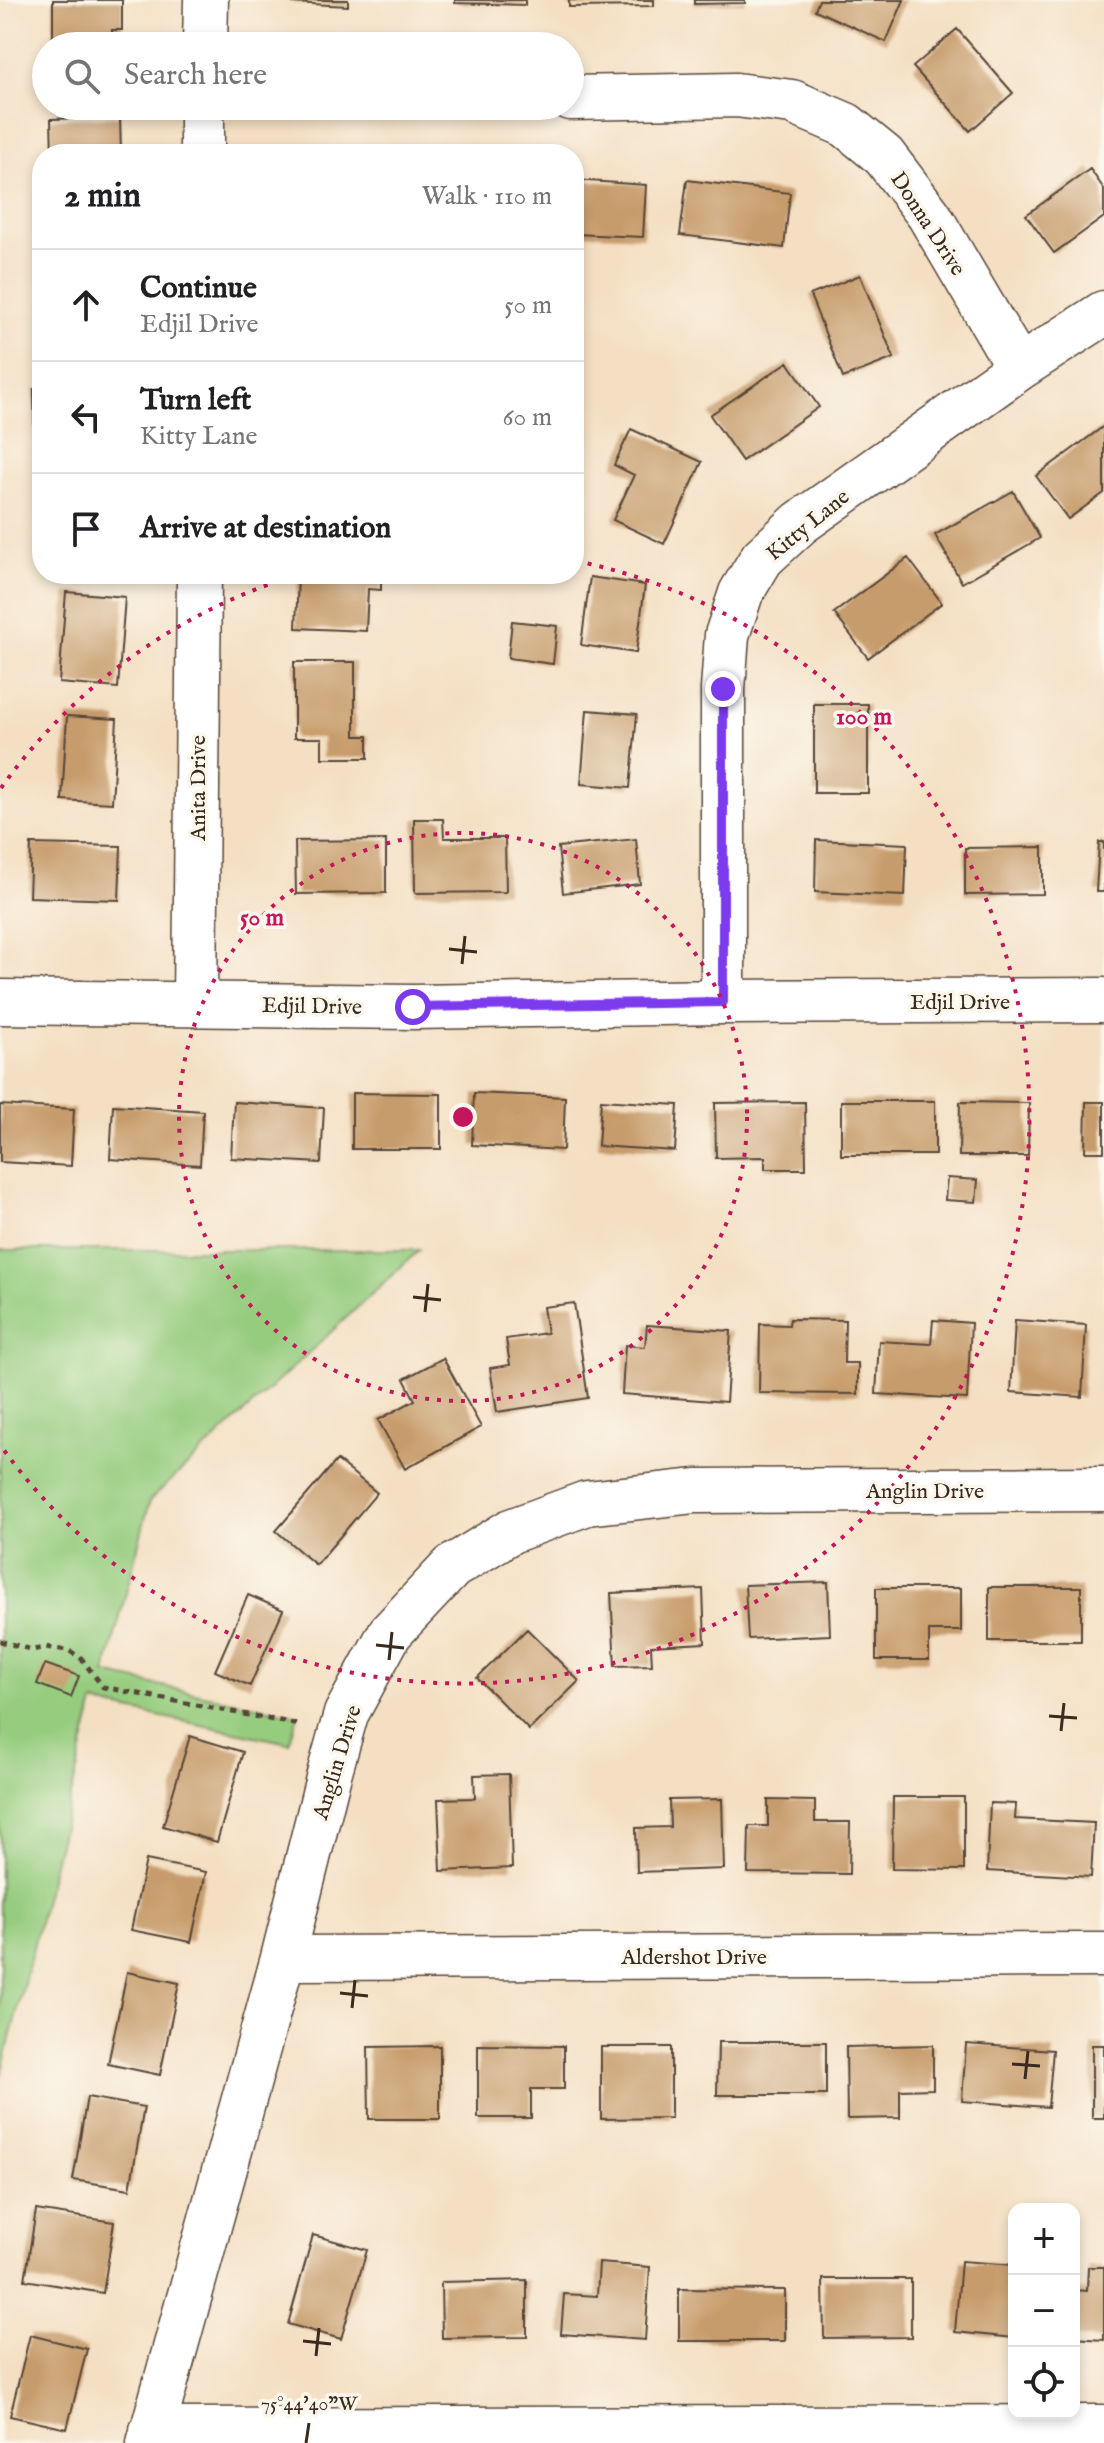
<!DOCTYPE html>
<meta charset="utf-8">
<style>
body{margin:0;font-family:"IM FELL English",serif;background:#f6f6f6;color:#202124}
.controls{position:absolute;right:24px;bottom:24px;display:grid;overflow:hidden;border-radius:16px;box-shadow:0 4px 12px #0003}
.controls button{width:72px;height:72px;display:grid;place-items:center;padding:0;border:0;border-bottom:2px solid #e0e0e0;background:#fff;color:#202124;font:40px sans-serif}
.stop{position:absolute;width:24px;height:24px;margin:-18px;border:6px solid #7c3aed;border-radius:50%;background:#fff}
.stop.end{background:#7c3aed;border-color:#fff;box-shadow:0 2px 8px #0008}
.list{margin:0;padding:0;list-style:none}
h2{display:flex;justify-content:space-between;align-items:center;height:104px;margin:0;padding:0 32px;font-size:34px}
h2 small{font-size:26px;font-weight:400;color:#757577}
.list li{display:grid;grid-template-columns:52px 1fr auto;gap:24px;align-items:center;box-sizing:border-box;height:112px;padding:0 32px;border-top:2px solid #e0e0e0}
.list b{display:block;font-size:30px;white-space:nowrap}
.list p{margin:0;font-size:26px;white-space:nowrap;color:#757577}
.list em{font-size:26px;font-style:normal;color:#757577}
.icon{flex:none;width:44px;height:44px;fill:none;stroke:currentColor;stroke-width:2;stroke-linecap:round;stroke-linejoin:round}
.map{position:relative;flex:none;width:1104px;height:2443px;overflow:hidden}
.search{position:absolute;background:#fff;box-shadow:0 4px 12px #0003;left:32px;top:32px;width:552px;height:88px;display:flex;align-items:center;gap:20px;box-sizing:border-box;padding:0 28px;border-radius:44px;color:#757577;font-size:30px}
.panel{position:absolute;background:#fff;box-shadow:0 4px 12px #0003;left:32px;top:144px;width:552px;height:440px;border-radius:32px}
.map>svg:first-child{display:block}
.green{fill:#95cc7e;stroke:#687b4e;stroke-width:2}
.building{fill:#c79c6c}
.lines{fill:none;stroke-linecap:round;stroke-linejoin:round}
.minor-casing{stroke:#574537;stroke-width:47}
.path{stroke:#574537;stroke-width:5;stroke-dasharray:6 6;stroke-linecap:butt}
.minor{stroke:#fff;stroke-width:44}
.route{stroke:#7c3aed;stroke-width:10}
.ticks{fill:none;stroke:#3b2a1e;stroke-width:3}
.ring{fill:none;stroke:#c2185b;stroke-width:4;stroke-dasharray:4 8}
.labels{text-anchor:middle;stroke-width:7;stroke-linejoin:round;paint-order:stroke}
.street-label{font-size:22px;fill:#3b2a1e;stroke:#fbf7ec}
.ticks-label{font-size:20px;text-anchor:middle;fill:#3b2a1e;stroke:#fbf7ec;stroke-width:7;stroke-linejoin:round;paint-order:stroke}
.centre{fill:#c2185b;stroke:#fbf7ec;stroke-width:4}
.ring-label{font-size:24px;text-anchor:middle;font-weight:bold;fill:#c2185b;stroke:#fbf7ec;stroke-width:7;stroke-linejoin:round;paint-order:stroke}
</style>
<div class="map">
<svg width="1104" height="2443" viewBox="0 0 1104 2443">
<rect width="100%" height="100%" fill="#fbf7ec"/>
<filter id="ink" filterUnits="userSpaceOnUse"><feTurbulence type="fractalNoise" baseFrequency=".0125" numOctaves="2"/><feDisplacementMap in="SourceGraphic" scale="16" xChannelSelector="R" yChannelSelector="G"/><feConvolveMatrix kernelMatrix="1 2 1 2 8 2 1 2 1" color-interpolation-filters="sRGB"/></filter>
<filter id="wash" filterUnits="userSpaceOnUse"><feTurbulence type="fractalNoise" baseFrequency=".006" numOctaves="4" result="noise"/><feDisplacementMap in="SourceGraphic" scale="32" xChannelSelector="R" yChannelSelector="G"/><feGaussianBlur stdDeviation="1.8" result="paint"/><feColorMatrix in="noise" values="0 0 0 0 0 0 0 0 0 0 0 0 0 0 0 0 0 1.4 0 .05"/><feComposite in="paint" operator="in"/></filter>
<g filter="url(#wash)">
<rect width="100%" height="100%" fill="#f4dfc3"/>
<path class="green" d="M0 1250H419L150 1500 105 1674 298 1715 289 1743 94 1703 0 2079Z"/>
<g id="blocks">
<path class="building" d="M53 0H122V30H112V46H53Z
M294 0H348V6L293 3Z
M455 0H525V5L455 3Z
M569 0H654V6L569 7Z
M694 0H745V3L694 4Z
M819 0H904L886 42 815 10Z
M957 29 1013 93 970 131 913 67Z
M120 117 121 154H52L51 119Z
M1090 169 1104 189V217L1054 253 1026 215Z
M574 180 646 185 643 237 574 234Z
M687 180 790 193 784 248 680 235Z
M860 275 894 358 843 378 810 295Z
M788 362 819 407 742 461 710 415Z
M34 389H42V440H35Z
M1104 426V493L1068 519 1036 476Z
M631 429 702 462 664 544 613 520 634 475 614 465Z
M1013 491 1040 538 962 583 935 535Z
M908 558 942 603 868 658 834 613Z
M298 574H381V590L368 589 366 631 296 628Z
M590 577 645 585 636 653 581 645Z
M66 592 125 597 118 688 59 683Z
M512 621 557 626 553 664 508 658Z
M294 662H355V736H368V758H322V738H294Z
M814 704H868V793H814Z
M587 710 637 714 630 788 581 784Z
M67 716 117 719 112 803 62 800Z
M414 819H443L444 838H505L506 892 415 893Z
M636 839 640 884 563 893 558 847Z
M386 840V893L296 894 295 841Z
M816 840 907 844 905 896 815 892Z
M1099 842H1104V892H1096Z
M31 844 121 846 119 900 29 897Z
M1043 847V894L965 895V848Z
M352 1093 441 1094V1149H352Z
M474 1093 565 1097 563 1150 472 1145Z
M601 1100 678 1105 675 1151 598 1146Z
M841 1101H935V1155H841Z
M234 1102 324 1108 321 1163 231 1158Z
M805 1102 806 1169H765V1157L716 1158 715 1103Z
M960 1102 1029 1103 1028 1156H959Z
M1086 1102H1104V1152H1085Z
M0 1105 74 1109 71 1166 0 1162Z
M113 1105 203 1111 200 1165 110 1159Z
M947 1178 978 1180 976 1202 945 1200Z
M574 1303 588 1398 497 1412 490 1368 510 1365 506 1339 547 1333 543 1307Z
M790 1319 845 1320 844 1363H858V1394L759 1393 760 1324 789 1325Z
M933 1320 971 1323 967 1399 876 1394 879 1341 931 1344Z
M1015 1320 1086 1325 1082 1397 1011 1392Z
M647 1325 731 1331 726 1402 622 1394 625 1345 645 1347Z
M443 1358 481 1427 405 1469 378 1420 415 1400 404 1379Z
M337 1460 377 1493 316 1565 276 1531Z
M828 1582 830 1635 748 1639 745 1585Z
M989 1587H1081V1641H989Z
M876 1588H961V1631H929V1660H876Z
M703 1589 705 1643 651 1646 652 1665 615 1666 611 1593Z
M248 1595 283 1610 250 1686 215 1671Z
M527 1629 579 1681 529 1730 477 1678Z
M45 1664 79 1676 71 1697 37 1684Z
M190 1736 243 1752 217 1842 163 1826Z
M509 1774 512 1868 441 1871 438 1799 475 1798 474 1775Z
M893 1797H964V1870L892 1869Z
M722 1799 724 1869 637 1872 636 1828 670 1827 669 1800Z
M768 1800 815 1801V1822H850L849 1874 748 1873 749 1826H768Z
M990 1803 1016 1804 1015 1819 1094 1823 1091 1877 987 1871Z
M146 1860 206 1872 191 1942 131 1930Z
M127 1972 179 1983 160 2075 108 2064Z
M718 2042H826V2095H717Z
M966 2044 1053 2050 1048 2107 962 2101Z
M478 2045 564 2046V2089H531V2118H478Z
M933 2045V2089L900 2090V2118L847 2119 846 2047Z
M1092 2045H1104V2118H1092Z
M440 2046V2119H369L368 2047Z
M601 2047H671V2118L601 2119Z
M87 2097 144 2107 130 2189 73 2180Z
M36 2210 114 2222 103 2293 25 2280Z
M313 2235 367 2250 341 2339 288 2324Z
M961 2261 1014 2265V2338L955 2332Z
M599 2263 650 2267 645 2340 561 2334 564 2294 597 2296Z
M1088 2267H1104V2340L1074 2338V2290L1087 2291Z
M823 2279H911V2337L824 2338Z
M527 2280V2337L442 2338 441 2282Z
M679 2289 785 2290V2341H679Z
M30 2335 87 2349 67 2429 10 2416Z"/>
</g>
</g>
<g filter="url(#ink)">
<use href="#blocks" fill-opacity="0" stroke="#574537" stroke-width="2"/>
<g class="lines">
<g class="minor-casing">
<path id="minor" d="M205 46 206 0
M570 98 736 95 792 102 846 125 884 156 929 215 1019 368
M202 154V106
M0 1002 413 1007 723 1002 1104 1000
M723 1002V689L727 635 741 593 762 558 800 523 1019 368 1104 313
M195 1003 199 574
M283 1958 1104 1955
M152 2430 1104 2427
M149 2443 283 1958 328 1778 346 1714 390 1633 452 1567 511 1531 587 1503 695 1491 1104 1489"/>
</g>
<path class="path" d="M0 1641 33 1650 45 1647 68 1650 81 1658 103 1687 300 1725"/>
<use href="#minor" class="minor"/>
</g>
</g>
<g class="lines" filter="url(#ink)">
<path class="route" d="M413 1007 723 1002V689"/>
</g>
<path class="ticks" d="M449 949 477 952M462 964 465 936M413 1297 441 1300M425 1312 428 1284M376 1645 404 1648M389 1660 392 1632M1049 1716 1077 1718M1061 1731 1064 1703M340 1993 368 1996M352 2008 355 1980M1012 2064 1040 2066M1025 2079 1028 2051M303 2341 331 2344M316 2356 319 2328M306 2443 309 2423"/>
<g class="ring">
<circle cx="463" cy="1117" r="284"/>
<path d="M1 788A567 567 0 0 1 297 575M576 561A567 567 0 1 1 1 1446"/>
</g>
<g class="labels">
<g class="street-label">
<text transform="translate(929 223) rotate(57)" y="8">Donna Drive</text>
<text transform="translate(807 524) rotate(-39)" y="8">Kitty Lane</text>
<text transform="translate(197 788) rotate(-90)" y="8">Anita Drive</text>
<text x="960" y="1009">Edjil Drive</text>
<text transform="translate(312 1005) rotate(1)" y="8">Edjil Drive</text>
<text x="925" y="1498">Anglin Drive</text>
<text transform="translate(336 1762) rotate(-73)" y="8">Anglin Drive</text>
<text x="694" y="1964">Aldershot Drive</text>
</g>
</g>
<g class="ticks-label">
<text x="309" y="2410">75°44'40"W</text>
</g>
<circle cx="463" cy="1117" r="12" class="centre"/>
<g class="ring-label">
<text x="864" y="724">100 m</text>
<text x="262" y="925">50 m</text>
</g>
</svg>
<div class="controls">
<button>+</button>
<button>−</button>
<button><svg class="icon" aria-label="locate" viewBox="0 0 24 24"><circle cx="12" cy="12" r="6"/><path d="M12 2v4M12 18v4M2 12h4M18 12h4"/></svg></button>
</div>
<div class="stop" style="left:413px;top:1007px"></div>
<div class="stop end" style="left:723px;top:689px"></div>
<div class="search"><svg class="icon" aria-label="search" viewBox="0 0 24 24"><circle cx="10" cy="10" r="6"/><path d="M15 15l6 6"/></svg>Search here</div>
<section class="panel">
<h2>2 min<small>Walk · 110 m</small></h2>
<ul class="list">
<li><svg class="icon" aria-label="ahead" viewBox="0 0 24 24"><path d="M12 20V5M6 11l6-6 6 6"/></svg><div><b>Continue</b><p>Edjil Drive</p></div><em>50 m</em></li>
<li><svg class="icon" aria-label="left" viewBox="0 0 24 24"><path d="M17 20v-9H6M10 6l-5 5 5 5"/></svg><div><b>Turn left</b><p>Kitty Lane</p></div><em>60 m</em></li>
<li><svg class="icon" aria-label="arrive" viewBox="0 0 24 24"><path d="M6 21V4h12l-3 4 3 4H6"/></svg><div><b>Arrive at destination</b></div></li>
</ul>
</section>
</div>
